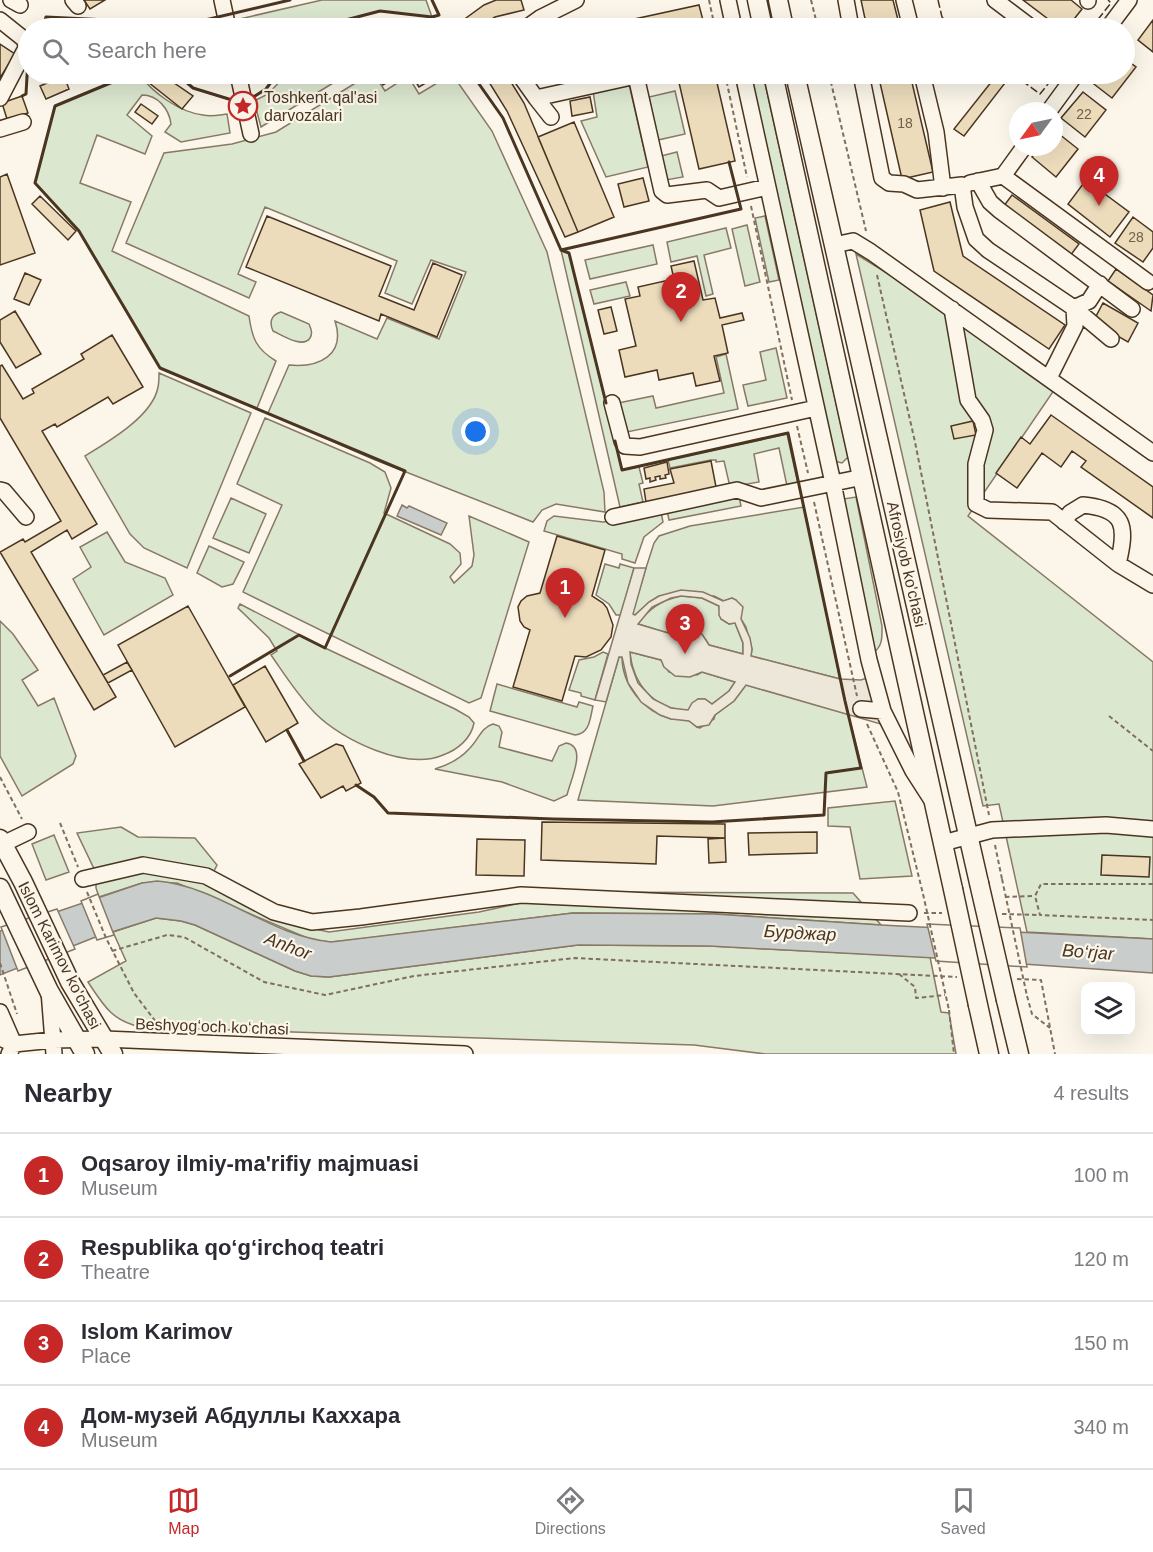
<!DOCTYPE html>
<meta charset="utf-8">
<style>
body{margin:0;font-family:Helvetica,sans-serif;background:#f7f7f7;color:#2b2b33}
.controls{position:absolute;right:18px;bottom:18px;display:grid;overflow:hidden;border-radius:12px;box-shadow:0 6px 24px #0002}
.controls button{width:54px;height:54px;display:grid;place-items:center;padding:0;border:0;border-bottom:2px solid #e1e1e2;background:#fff;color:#2b2b33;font:30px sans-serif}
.compass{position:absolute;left:1009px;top:102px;width:54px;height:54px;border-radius:50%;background:#fff;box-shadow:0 6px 24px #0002;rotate:237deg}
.you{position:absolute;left:476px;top:432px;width:21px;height:21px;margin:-15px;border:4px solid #fff;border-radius:50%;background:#1a73e8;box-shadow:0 0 0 9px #1a73e833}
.badge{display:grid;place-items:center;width:39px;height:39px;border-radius:50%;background:#c62828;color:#fff;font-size:20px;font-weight:700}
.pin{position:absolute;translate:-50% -50px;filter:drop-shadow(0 2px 3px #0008)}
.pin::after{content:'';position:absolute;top:32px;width:21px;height:18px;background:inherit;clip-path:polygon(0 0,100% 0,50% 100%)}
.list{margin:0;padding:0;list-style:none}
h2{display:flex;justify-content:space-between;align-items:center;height:78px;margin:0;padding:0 24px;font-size:26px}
h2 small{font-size:20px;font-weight:400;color:#7c7c81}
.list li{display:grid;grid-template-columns:39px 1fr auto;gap:18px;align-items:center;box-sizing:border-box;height:84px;padding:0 24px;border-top:2px solid #e1e1e2}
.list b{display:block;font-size:22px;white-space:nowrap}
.list p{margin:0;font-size:20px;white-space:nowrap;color:#7c7c81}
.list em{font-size:20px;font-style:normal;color:#7c7c81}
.icon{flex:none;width:33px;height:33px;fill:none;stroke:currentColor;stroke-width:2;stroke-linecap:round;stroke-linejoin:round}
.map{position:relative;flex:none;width:1153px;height:1054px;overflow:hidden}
.search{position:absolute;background:#fff;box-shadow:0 6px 24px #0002;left:18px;right:18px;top:18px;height:66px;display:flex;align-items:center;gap:15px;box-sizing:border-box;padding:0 21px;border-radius:33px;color:#7c7c81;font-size:22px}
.sheet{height:414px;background:#fff}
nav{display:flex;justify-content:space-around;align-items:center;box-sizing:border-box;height:84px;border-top:2px solid #e1e1e2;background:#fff;font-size:16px;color:#7c7c81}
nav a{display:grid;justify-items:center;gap:3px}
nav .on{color:#c62828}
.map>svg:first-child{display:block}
.green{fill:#dce7d0;stroke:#887966;stroke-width:1.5}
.parking{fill:#ede7d9;stroke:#887966;stroke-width:1.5;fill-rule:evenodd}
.water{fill:#c9cecd;stroke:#887966;stroke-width:1.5}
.pier{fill:#fbf6e9;stroke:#887966;stroke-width:1.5}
.building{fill:#ecdcbc;stroke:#4a3520;stroke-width:1.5}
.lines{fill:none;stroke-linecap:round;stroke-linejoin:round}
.minor-casing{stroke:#4a3520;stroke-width:18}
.major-casing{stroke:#4a3520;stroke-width:21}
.path{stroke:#7f6f5c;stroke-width:2;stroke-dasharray:4.5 3;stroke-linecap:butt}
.minor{stroke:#fbf6e9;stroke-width:15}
.major{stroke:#fbf6e9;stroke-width:18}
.major-bridge-casing{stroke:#4a3520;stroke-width:21;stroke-linecap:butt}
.path-bridge{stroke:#7f6f5c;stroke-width:2;stroke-dasharray:4.5 3;stroke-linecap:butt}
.major-bridge{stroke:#fbf6e9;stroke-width:18}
.fence{stroke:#4a3520;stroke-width:1.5;stroke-dasharray:8 3;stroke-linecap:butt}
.wall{stroke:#4a3520;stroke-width:3}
.labels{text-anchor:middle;stroke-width:4.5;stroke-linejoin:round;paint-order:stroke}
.number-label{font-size:14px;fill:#725f47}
.poi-label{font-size:16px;fill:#4a3520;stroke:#fbf6e9;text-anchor:start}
.street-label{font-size:16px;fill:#4a3520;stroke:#fbf6e9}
.water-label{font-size:18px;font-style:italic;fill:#4a3520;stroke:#fbf6e9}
</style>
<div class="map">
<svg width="1153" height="1054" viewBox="0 0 1153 1054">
<rect width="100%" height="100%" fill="#fbf6e9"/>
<path class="green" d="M322 0H426L432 17 380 11 315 28H237L235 20Z
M132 74H139C153 93 179 112 203 115 211 117 219 115 227 114L230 133 181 142 165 132 171 124C169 109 158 95 142 95L127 115 152 136 145 154 97 135 80 183 131 202 112 251 249 316C252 338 256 349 276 361L257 408 160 368 79 231 35 183 55 106Z
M287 74H348L261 127 254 101 268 94Z
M370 74H374L385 91 408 76 419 94 452 74 492 131 547 252 604 492 605 512 556 504 542 510 533 522 373 459 268 413 289 365C319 368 346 355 335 321L377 339 387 318 439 339 466 272 431 260 412 304 385 293 397 261 265 207 238 274 256 282 249 298 126 243 164 153 232 144 276 132Z
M750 74H763L848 457 842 463 834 461Z
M629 84 648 167 606 177 581 121 597 117 593 91Z
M675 91 685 134 658 140 649 97Z
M677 152 683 177 666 180 661 156Z
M765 216 779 280 769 282 755 218Z
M747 225 760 282 745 286 732 229Z
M726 228 731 248 704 255 713 294 706 296 697 256 671 262 667 242Z
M653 245 657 264 590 279 585 260Z
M561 250 569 253 622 470 639 467 643 483 639 484 643 502 620 507Z
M856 254 1061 380 968 516 1153 662V939L1027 932 999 804 983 806Z
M626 282 630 296 594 304 590 290Z
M281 312 309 324C311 329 313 333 310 338 303 349 282 335 273 331 269 322 271 315 281 312Z
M776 348 787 398 748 406 743 385 766 380 760 352Z
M726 354 738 409 627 432 618 403 653 396 656 408 724 393 716 357Z
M159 373 251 413 187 568 144 548 130 534 85 456C108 442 153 416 158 387 159 383 159 377 159 373Z
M265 418 370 463 385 472 391 488 384 513 450 544 460 553 461 564 450 577 454 583 472 566 474 555 469 516 529 542 481 698 469 703 243 592 282 505 237 484Z
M787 434 798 484 787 486 779 448 754 454 759 482 730 487 724 461 716 462V460H711L670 468 668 460Z
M739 496 741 506 669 520 667 510Z
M856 497 882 626C882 637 883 646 873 653L843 499Z
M231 498 266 514 249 553 213 538Z
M804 507 840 679 751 656 752 649 746 627 741 619 736 600 732 598 724 601 714 596H659L649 602 635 615 632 614 646 568 654 543 659 536 690 526Z
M661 512 663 522 644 537 635 563 622 559V554L544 531 547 521 554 516 603 522Z
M107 532 125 562 165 578 173 595 104 635 73 579 91 567 80 547Z
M209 546 244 562 233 584 222 587 197 573Z
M605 564 619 568 620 564 634 568 621 615H616L609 604 596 595Z
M681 596 702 598 719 606 721 619 729 624 735 623 743 643V654L709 645C701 628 684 623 668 633L638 624C649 608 662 600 681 596Z
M240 604 325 648 455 709 469 717 474 723C471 739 457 750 443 755 406 771 342 740 316 714 298 696 285 675 271 655L277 651 269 638 238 608Z
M0 621 13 634 38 670 22 680 38 706 54 698 76 756 73 764 22 796 0 756Z
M603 652 608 654 595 700 581 696V693L569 690 579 660 594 657Z
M630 652 661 660 669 672 697 675 702 672 735 682 729 691 712 704 705 699H698L688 710C654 710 633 684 630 652Z
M619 657H622C622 685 643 711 671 719 676 720 685 718 689 721 694 723 694 727 700 728L714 719 715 715 734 701 746 685 848 714 867 787 713 806 578 800Z
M497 684 577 707 579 702 593 706C590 718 590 734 575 735L490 711Z
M493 724 499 726 502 732 499 747 552 761 559 746 566 743C588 746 570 781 567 795L554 801 502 782 435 769C448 765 460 759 469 749 478 741 481 727 493 724Z
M895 801 912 876 860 879 850 827 828 826V808Z
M121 827 138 837 195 838 217 865 207 885 287 923 329 932 479 912 571 892 853 893 881 925 714 914 573 913 352 940 331 942 312 940 177 883H142L99 897 96 888V873L77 833Z
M54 835 69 872 46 880 32 844Z
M156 918 181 921 195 925 295 971 311 976 329 977 578 945 709 946 930 957 941 1012 949 1013 956 1054H765L694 1045 141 1027C112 1021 104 1006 88 982L126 961 113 932Z"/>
<path class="parking" d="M634 568H646L633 614 635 615 649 602 659 596 681 590 703 592 723 601 732 598 736 600 743 607 741 619 750 638 752 649 751 656 840 679 861 680 870 677 884 725 746 685 734 701 715 715 709 725 697 727 689 721 671 719 660 715 641 702 628 683 622 657H619L606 702 595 700ZM681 596 702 598 719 606V615L721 619 729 624 735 623 743 643V654L709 645 702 634 689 628 675 629 668 633 638 624 652 607 671 598ZM630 652 661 660 664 667 675 676 690 677 702 672 735 682 729 691 712 704 705 699H698L692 703 688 710 671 708 653 699 638 683 631 664Z"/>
<path class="water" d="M402 505 407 508 409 506 447 523 441 535 397 516Z
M157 881C219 886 269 936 331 942L573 913 714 914 881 925 1153 939V973L935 958 709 946 578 945 329 977 311 976 295 971 195 925 181 921 156 918 93 938 0 975V931L142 883Z"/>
<path class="pier" d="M98 894 114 935 97 940 81 901Z
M57 909 75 949 18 971 1 927Z
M927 924 1020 928 1027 967 936 961Z"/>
<path class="building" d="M84 0H105L90 9Z
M496 0H521L524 10 495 17 478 28H457L455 26 484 5Z
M861 0H893L900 28H867Z
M1023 0H1071L1082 9 1067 28H1060Z
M699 5 705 28H593Z
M1153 20V52L1138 40Z
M0 44 15 54 0 78Z
M1124 58 1136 67 1112 98 1090 81 1096 74H1124Z
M143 74H161L193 96 182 109 148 82Z
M385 74H401L383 85 379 78Z
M416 74H441L419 87 412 76Z
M484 74H506L524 103 578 232 565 237 507 111Z
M677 74H715L735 161 699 169Z
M878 74H910L933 172 902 179Z
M64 76 69 89 46 99 40 86Z
M996 76 1005 83 964 136 954 129Z
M1083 92 1106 110 1085 137 1061 118Z
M22 96 28 113 7 119 2 103Z
M590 97 593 112 572 116 570 101Z
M141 104 158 116 152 124 135 112Z
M574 122 614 217 578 232 538 137Z
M1054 130 1078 149 1056 177 1032 157 1040 147H1054Z
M7 174 35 253 0 265V177Z
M643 178 649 201 624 207 618 184Z
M1086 180 1129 212 1110 237 1068 204Z
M1012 195 1079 244 1070 256 1003 207Z
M40 196 76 231 68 240 32 204Z
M950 202 963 256 1065 325 1049 349 934 271 920 210Z
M267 216 391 266 379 296 414 310 433 263 462 275 437 337 381 314 379 321 246 267Z
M1133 217 1153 232V248L1143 262 1115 243Z
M694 261 703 300 715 298 720 318 742 313 744 320 722 325 728 353 714 356 720 381 696 386 693 373 659 380 657 370 625 377 619 350 636 346 625 299 640 296 638 287 674 279 671 266Z
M1116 269 1153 295 1151 311 1108 281Z
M25 273 41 280 29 305 14 299Z
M1103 303 1138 323 1128 342 1093 322Z
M611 307 617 331 604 334 598 310Z
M15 311 41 354 16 368 0 342V320Z
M112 335 143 387 113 404 108 397 57 427 55 424 42 431 97 524 72 539 67 530 31 552 116 697 94 710 0 552 23 539 25 542 61 521 0 418V366L2 365 23 399 34 393 32 389 84 359 81 354Z
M1051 415 1153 487V518L1081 467 1086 461 1072 451 1061 467 1042 453 1017 488 996 473 1021 437 1030 444Z
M973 421 976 435 954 439 951 426Z
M711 461 716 487 646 502 644 489 674 483 670 469Z
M667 462 669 474 665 475 666 478 660 479V476L655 477 656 480 650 482V478L646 479 644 468Z
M557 536 605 550 592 596 603 603 607 608 613 625 611 637 601 650 586 657 575 656 562 701 513 687 530 630 524 627 520 621 518 607 521 601 527 596 540 593Z
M188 606 245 707 175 747 118 645Z
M127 662 132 670 108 683 103 675Z
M265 666 298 723 266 742 233 685Z
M336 744 343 746 361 783 346 791 343 786 321 798 299 764Z
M542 822 725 824V838L657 836 656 864 541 860Z
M817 832V853L749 855 748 833Z
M725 838 726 862 709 863 708 839Z
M477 839 525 840 524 876 476 875Z
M1102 855 1150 857 1149 877 1101 875Z"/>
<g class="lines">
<g class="minor-casing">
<path id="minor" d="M11 0 20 5
M73 0 78 6
M222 0 228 28
M728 0 734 28
M846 0 851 28
M904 0 911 28
M995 0 1032 28
M1088 0V1
M0 20 25 40 26 48 0 98
M526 28 540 18 576 0
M1108 28 1129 0
M238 74 251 134
M519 74 536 98 551 117
M743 74 833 483 869 660 883 711 913 771 931 799
M861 74 882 178 889 183 904 184 917 190 962 185 965 207 976 239 988 250 1074 308 1075 326 1049 378
M922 74 936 132 943 188
M536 98 636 76 662 191 667 195 707 190 719 198 767 187
M1049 111 1076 74
M0 129 23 122
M1003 176 1148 282
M978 181 990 202 999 210 1132 309
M970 183 1003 176 1024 147
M834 245 853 241 871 252 1153 453
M1100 284 1089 301 1074 308 1111 339
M952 309 968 400 982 420 985 430 976 464V504L988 510 1052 512 1118 564 1153 585
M612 403 622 441 625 446 640 447 816 408
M0 490 4 491 26 517
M613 517 737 490 761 498 863 477
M1064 522 1070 513 1083 505C1126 509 1127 527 1118 564
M861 709 883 711
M943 843 992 830 1106 825 1153 829
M3 844 28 832
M83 879 143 865 206 876 274 912 312 922 361 917 521 895 909 913
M49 991 54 1054
M0 1012 14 1044 9 1054
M0 1038 14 1044 53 1040 104 1039 465 1054"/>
</g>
<g class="major-casing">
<path id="major" d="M757 0 763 28
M778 0 784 28
M773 74 953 889
M795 74 979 883
M0 839 23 882 70 982 113 1054
M0 888 49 991 85 1054
M1006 1000 1019 1054
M978 1005 989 1054"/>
</g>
<path class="path" d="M709 0 715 28
M811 0 818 28
M725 74 747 177
M829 74 866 231
M751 206 792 400
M877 275 915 442 989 815
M797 426 808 473
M814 502 857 696
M1109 716 1153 751
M867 724 898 792 923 894
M0 777 22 819
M60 823 78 867
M995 845 1002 879
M1153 884H1041L1035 896 1040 915 1153 920
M87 892 106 938 134 993 159 1026
M1005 897 1035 896
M924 913H942
M1002 914 1040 915
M112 951 167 935 184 937 264 982 325 995 414 976 575 958 957 977
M0 963 17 1014
M899 974 915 987 916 998 945 995
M1017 979 1041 980 1055 1054
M1027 996 1032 1014 1050 1028
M949 1010 954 1054"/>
<use href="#minor" class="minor"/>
<use href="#major" class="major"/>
<g class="major-bridge-casing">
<path id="major-bridge" d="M979 883 1006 1000
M953 889 978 1005"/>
</g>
<path class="path-bridge" d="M1002 879 1027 996
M923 894 949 1010"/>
<use href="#major-bridge" class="major-bridge"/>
<path class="fence" d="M938 0 942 17 956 28
M1091 28 1111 3 1108 0
M1013 74 1040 94 1056 74"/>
<path class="wall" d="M432 17 440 28
M43 28 46 17 108 20V28
M171 28 290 0
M315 28 380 11 432 17 439 15 432 0
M132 74 55 106 35 183 79 231 160 368 405 471 325 648 299 635 230 676
M177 74 193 88 232 100 255 96 266 89 277 74
M472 74 503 118 561 250
M22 96 26 94 28 59
M606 403 569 253 561 250 741 209 729 162
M287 730 304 761
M356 785 374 797 388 813 553 819 712 822 824 815 826 773 861 768 845 701 788 433 622 470 615 441"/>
</g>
<defs>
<g id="sight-ring" transform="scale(1.5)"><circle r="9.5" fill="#fbf6e9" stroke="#c62828" stroke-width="1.5"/><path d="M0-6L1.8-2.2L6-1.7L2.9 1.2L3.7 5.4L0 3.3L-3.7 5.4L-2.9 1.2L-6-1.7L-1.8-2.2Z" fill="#c62828"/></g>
</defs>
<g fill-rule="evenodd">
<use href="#sight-ring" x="243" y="106"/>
</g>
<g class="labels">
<g class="number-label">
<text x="1084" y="119">22</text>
<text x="905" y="128">18</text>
<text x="1136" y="242">28</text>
</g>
<g class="poi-label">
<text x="264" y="103">Toshkent qal'asi<tspan x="264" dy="18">darvozalari</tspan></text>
</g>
<g class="street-label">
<text transform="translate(907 564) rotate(77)" y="6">Afrosiyob ko'chasi</text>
<text transform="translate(60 955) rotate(63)" y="6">Islom Karimov ko'chasi</text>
<text transform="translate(212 1026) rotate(2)" y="6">Beshyogʻoch koʻchasi</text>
</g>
<g class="water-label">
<text transform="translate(800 933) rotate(3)" y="6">Бурджар</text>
<text transform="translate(288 946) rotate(21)" y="6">Anhor</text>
<text transform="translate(1088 952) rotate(4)" y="6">Bo‘rjar</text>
</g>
</g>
</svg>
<div class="controls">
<button><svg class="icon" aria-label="layers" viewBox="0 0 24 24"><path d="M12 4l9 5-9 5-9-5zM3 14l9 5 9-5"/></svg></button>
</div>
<svg class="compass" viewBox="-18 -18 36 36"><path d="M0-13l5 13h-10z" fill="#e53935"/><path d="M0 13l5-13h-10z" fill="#7c7c81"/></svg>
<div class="you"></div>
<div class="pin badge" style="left:565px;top:618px">1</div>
<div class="pin badge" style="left:681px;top:322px">2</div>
<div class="pin badge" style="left:685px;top:654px">3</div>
<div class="pin badge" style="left:1099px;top:206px">4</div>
<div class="search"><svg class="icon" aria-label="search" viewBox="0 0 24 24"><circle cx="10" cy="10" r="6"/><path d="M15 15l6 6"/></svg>Search here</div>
</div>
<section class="sheet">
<h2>Nearby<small>4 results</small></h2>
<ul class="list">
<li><span class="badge">1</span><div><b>Oqsaroy ilmiy-ma'rifiy majmuasi</b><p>Museum</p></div><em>100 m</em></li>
<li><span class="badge">2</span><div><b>Respublika qo‘g‘irchoq teatri</b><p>Theatre</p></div><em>120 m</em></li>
<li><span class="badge">3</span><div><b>Islom Karimov</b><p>Place</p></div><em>150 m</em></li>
<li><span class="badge">4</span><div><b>Дом-музей Абдуллы Каххара</b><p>Museum</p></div><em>340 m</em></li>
</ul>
</section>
<nav>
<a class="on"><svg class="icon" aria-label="map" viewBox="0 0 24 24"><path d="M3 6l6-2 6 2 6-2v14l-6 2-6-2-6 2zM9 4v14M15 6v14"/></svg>Map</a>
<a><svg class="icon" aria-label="directions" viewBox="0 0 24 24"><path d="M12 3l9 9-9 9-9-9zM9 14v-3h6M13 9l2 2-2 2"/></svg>Directions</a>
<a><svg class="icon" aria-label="saved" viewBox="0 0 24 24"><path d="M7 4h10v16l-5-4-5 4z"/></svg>Saved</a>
</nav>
